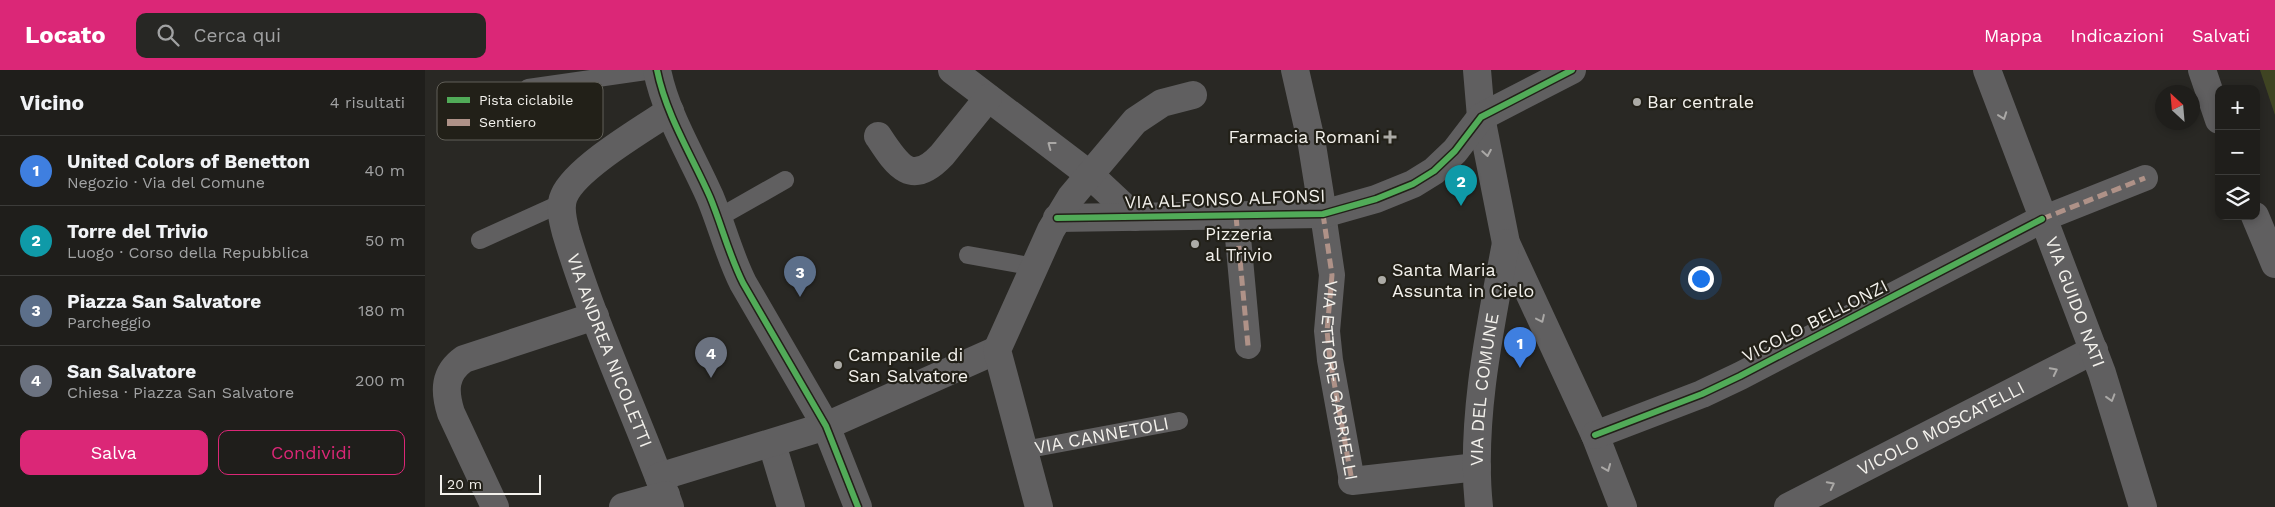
<!DOCTYPE html>
<html lang="it">
<meta charset="utf-8">
<style>
body{margin:0;font-family:"Work Sans",sans-serif;background:#272724;color:#f1f3f6}
.controls{position:absolute;right:15px;top:15px;display:grid;overflow:hidden;border-radius:10px;box-shadow:0 2px 8px #0003}
.controls button{width:45px;height:45px;display:grid;place-items:center;padding:0;border:0;border-bottom:1px solid #3c3c3a;background:#1f1e1b;color:#f1f3f6;font:25px sans-serif}
.compass{position:absolute;left:1730px;top:15px;width:45px;height:45px;border-radius:50%;background:#1f1e1b;box-shadow:0 2px 8px #0003;rotate:334deg}
.scale{position:absolute;left:15px;bottom:12px;width:101px;box-sizing:border-box;padding-left:5px;border:2px solid #f3f1ec;border-top:0;font-size:14px;line-height:18px;white-space:nowrap;color:#f3f1ec;-webkit-text-stroke:4px #222018;paint-order:stroke}
.you{position:absolute;left:1275px;top:208px;width:18px;height:18px;margin:-12px;border:4px solid #fff;border-radius:50%;background:#1a73e8;box-shadow:0 0 0 8px #1a73e833}
.badge{display:grid;place-items:center;width:32px;height:32px;border-radius:50%;background:#db2777;color:#fff;font-size:16px;font-weight:700}
.pin{position:absolute;translate:-50% -41px;filter:drop-shadow(0 1px 2px #0008)}
.pin::after{content:'';position:absolute;top:26px;width:18px;height:15px;background:inherit;clip-path:polygon(0 0,100% 0,50% 100%)}
.list{margin:0;padding:0;list-style:none}
h2{display:flex;justify-content:space-between;align-items:center;height:65px;margin:0;padding:0 20px;font-size:21px}
h2 small{font-size:16px;font-weight:400;color:#a1a2a3}
.list li{display:grid;grid-template-columns:32px 1fr auto;gap:15px;align-items:center;box-sizing:border-box;height:70px;padding:0 20px;border-top:1px solid #3c3c3a}
.list b{display:block;font-size:19px;white-space:nowrap}
.list p{margin:0;font-size:16px;white-space:nowrap;color:#a1a2a3}
.list em{font-size:16px;font-style:normal;color:#a1a2a3}
.actions{display:flex;gap:10px;padding:15px 20px}
.actions a{flex:1;padding:11px 0;border:1px solid #db2777;border-radius:10px;text-align:center;font-size:18px;color:#db2777}
.actions .main{background:#db2777;color:#fff}
.icon{flex:none;width:28px;height:28px;fill:none;stroke:currentColor;stroke-width:2;stroke-linecap:round;stroke-linejoin:round}
.map{position:relative;flex:none;width:1850px;height:437px;overflow:hidden}
header{display:flex;align-items:center;gap:30px;box-sizing:border-box;height:70px;padding:0 25px;background:#db2777;color:#fff}
header strong{font-size:24px}
nav{display:flex;gap:28px;margin-inline-start:auto;font-size:18px}
.search{width:350px;height:45px;background:#272724;display:flex;align-items:center;gap:12px;box-sizing:border-box;padding:0 18px;border-radius:10px;color:#a1a2a3;font-size:19px}
main{display:flex}
aside{flex:1;background:#1f1e1b}
.map>svg:first-child{display:block}
.green{fill:#3f4422}
.lines{fill:none;stroke-linecap:round;stroke-linejoin:round}
.service{stroke:#605f60;stroke-width:18}
.pedestrian{stroke:#605f60;stroke-width:26}
.minor{stroke:#605f60;stroke-width:28}
.tertiary{stroke:#605f60;stroke-width:28}
.quiet{stroke:#af9288;stroke-width:5;stroke-dasharray:10 5;stroke-linecap:butt}
.cycleway-casing{stroke:#222018;stroke-width:9}
.cycleway{stroke:#51ab58;stroke-width:6}
.oneway{stroke:#aaa8a6}
.poi-dot{fill:#acaba6;stroke:#222018;stroke-width:2}
.labels{text-anchor:middle;stroke-width:4.5;stroke-linejoin:round;paint-order:stroke}
.poi-label{font-size:18px;fill:#f3f1ec;stroke:#222018;text-anchor:start}
.street-label{font-size:18px;fill:#f3f1ec;stroke:#222018}
.key{fill:#222018;stroke:#615f58;stroke-width:1}
.key-label{font-size:14px;fill:#f3f1ec}
</style>
<header>
<strong>Locato</strong>
<div class="search"><svg class="icon" aria-label="search" viewBox="0 0 24 24"><circle cx="10" cy="10" r="6"/><path d="M15 15l6 6"/></svg>Cerca qui</div>
<nav><a>Mappa</a><a>Indicazioni</a><a>Salvati</a></nav>
</header>
<main>
<aside>
<h2>Vicino<small>4 risultati</small></h2>
<ul class="list">
<li><span class="badge" style="background:#3f7fe0">1</span><div><b>United Colors of Benetton</b><p>Negozio · Via del Comune</p></div><em>40 m</em></li>
<li><span class="badge" style="background:#0f9aa8">2</span><div><b>Torre del Trivio</b><p>Luogo · Corso della Repubblica</p></div><em>50 m</em></li>
<li><span class="badge" style="background:#5c6f8a">3</span><div><b>Piazza San Salvatore</b><p>Parcheggio</p></div><em>180 m</em></li>
<li><span class="badge" style="background:#6b7280">4</span><div><b>San Salvatore</b><p>Chiesa · Piazza San Salvatore</p></div><em>200 m</em></li>
</ul>
<div class="actions"><a class="main">Salva</a><a>Condividi</a></div>
</aside>
<div class="map">
<svg width="1850" height="437" viewBox="0 0 1850 437">
<rect width="100%" height="100%" fill="#292824"/>
<path class="green" d="M1835 0H1850V45Z"/>
<g class="lines">
<g class="service">
<path d="M103 18 228 0"/>
<path d="M293 148 360 110"/>
<path d="M55 170 137 133"/>
<path d="M543 185 610 197"/>
<path id="s1" d="M599 380 754 351"/>
</g>
<g class="pedestrian">
<path id="s2" d="M898 144 907 205 902 261 905 290 927 411"/>
<path d="M811 146 823 276"/>
<path d="M1617 149 1720 108"/>
</g>
<g class="minor">
<path d="M232 0C241 45 267 86 285 127 297 156 304 185 318 213L401 356 433 437"/>
<path d="M527 0 665 105 710 147"/>
<path d="M870 0 887 75 898 144"/>
<path d="M1052 0 1056 47 1081 173 1170 365 1198 437"/>
<path id="s3" d="M245 41C218 59 151 98 139 126 134 137 138 152 141 163 169 257 212 346 245 437"/>
<path d="M453 66C472 95 486 118 517 85L563 28"/>
<path d="M632 148 898 144 951 129 988 114 1009 101 1030 81 1056 47 1147 0"/>
<path d="M1170 365 1277 324 1315 306 1617 149"/>
<path d="M347 374 366 437"/>
<path d="M234 407 401 356 572 280"/>
<path d="M927 411 1052 397"/>
<path d="M70 437 26 343C19 321 19 303 39 289L170 246"/>
<path d="M198 437 241 425"/>
<path d="M614 437 572 280 626 160 646 127 710 51 737 33 768 25"/>
<path id="s4" d="M1054 437C1045 352 1065 257 1081 173"/>
<path id="s5" d="M1363 437 1669 280"/>
</g>
<g class="tertiary">
<path id="s6" d="M1562 0 1677 303 1718 437"/>
<path d="M1777 0 1794 50"/>
<path d="M1830 146 1850 194"/>
</g>
<path class="quiet" d="M898 144 907 205 902 261 905 290 927 411
M811 146 823 276
M1617 149 1720 108"/>
<g class="cycleway-casing">
<path id="cycleway" d="M232 0C241 45 267 86 285 127 297 156 304 185 318 213L401 356 433 437
M632 148 898 144 951 129 988 114 1009 101 1030 81 1056 47 1147 0
M1170 365 1277 324 1315 306 1617 149"/>
</g>
<use href="#cycleway" class="cycleway"/>
</g>
<defs><path id="oneway-chevron" d="M-2-3.5L2.5 0L-2 3.5" fill="none" stroke-width="1.6" stroke-linecap="round" stroke-linejoin="round" transform="scale(1.25)"/></defs>
<g class="oneway">
<use href="#oneway-chevron" transform="translate(1578 46) rotate(70)"/>
<use href="#oneway-chevron" transform="translate(626 75) rotate(-143)"/>
<use href="#oneway-chevron" transform="translate(1062 83) rotate(80)"/>
<use href="#oneway-chevron" transform="translate(1116 249) rotate(65)"/>
<use href="#oneway-chevron" transform="translate(1629 301) rotate(-27)"/>
<use href="#oneway-chevron" transform="translate(1686 328) rotate(73)"/>
<use href="#oneway-chevron" transform="translate(1182 398) rotate(68)"/>
<use href="#oneway-chevron" transform="translate(1406 415) rotate(-27)"/>
</g>
<g class="poi-dot">
<circle cx="1212" cy="32" r="5"/>
<path d="M962.5 59.5h5v5h5v5h-5v5h-5v-5h-5v-5h5z"/>
<circle cx="770" cy="174" r="5"/>
<circle cx="957" cy="210" r="5"/>
<circle cx="413" cy="295" r="5"/>
</g>
<g class="labels">
<g class="poi-label">
<text x="1222" y="38">Bar centrale</text>
<text x="955" y="73" text-anchor="end">Farmacia Romani</text>
<text x="780" y="170">Pizzeria<tspan x="780" dy="21">al Trivio</tspan></text>
<text x="967" y="206">Santa Maria<tspan x="967" dy="21">Assunta in Cielo</tspan></text>
<text x="423" y="291">Campanile di<tspan x="423" dy="21">San Salvatore</tspan></text>
</g>
<g class="street-label">
<text transform="translate(800 129) rotate(-2)" y="6">VIA ALFONSO ALFONSI</text>
<text dy="6" stroke="none"><textPath href="#s6" startOffset="248">VIA GUIDO NATI</textPath></text>
<text transform="translate(1390 251) rotate(-27)" y="6">VICOLO BELLONZI</text>
<text dy="6" stroke="none"><textPath href="#s3" startOffset="300">VIA ANDREA NICOLETTI</textPath></text>
<text dy="6" stroke="none"><textPath href="#s2" startOffset="168">VIA ETTORE GABRIELLI</textPath></text>
<text dy="6" stroke="none"><textPath href="#s4" startOffset="118">VIA DEL COMUNE</textPath></text>
<text dy="6" stroke="none"><textPath href="#s5" startOffset="172">VICOLO MOSCATELLI</textPath></text>
<text dy="6" stroke="none"><textPath href="#s1" startOffset="79">VIA CANNETOLI</textPath></text>
</g>
</g>
<rect x="12" y="12" width="166" height="58" rx="8" class="key"/>
<rect x="22" y="27" width="23" height="6" fill="#51ab58"/>
<rect x="22" y="49" width="23" height="7" fill="#af9288"/>
<g class="key-label">
<text x="54" y="35">Pista ciclabile</text>
<text x="54" y="57">Sentiero</text>
</g>
</svg>
<div class="controls">
<button>+</button>
<button>−</button>
<button><svg class="icon" aria-label="layers" viewBox="0 0 24 24"><path d="M12 4l9 5-9 5-9-5zM3 14l9 5 9-5"/></svg></button>
</div>
<svg class="compass" viewBox="-18 -18 36 36"><path d="M0-13l5 13h-10z" fill="#e53935"/><path d="M0 13l5-13h-10z" fill="#a1a2a3"/></svg>
<div class="scale">20 m</div>
<div class="you"></div>
<div class="pin badge" style="left:1095px;top:298px;background:#3f7fe0">1</div>
<div class="pin badge" style="left:1036px;top:136px;background:#0f9aa8">2</div>
<div class="pin badge" style="left:375px;top:227px;background:#5c6f8a">3</div>
<div class="pin badge" style="left:286px;top:308px;background:#6b7280">4</div>
</div>
</main>
